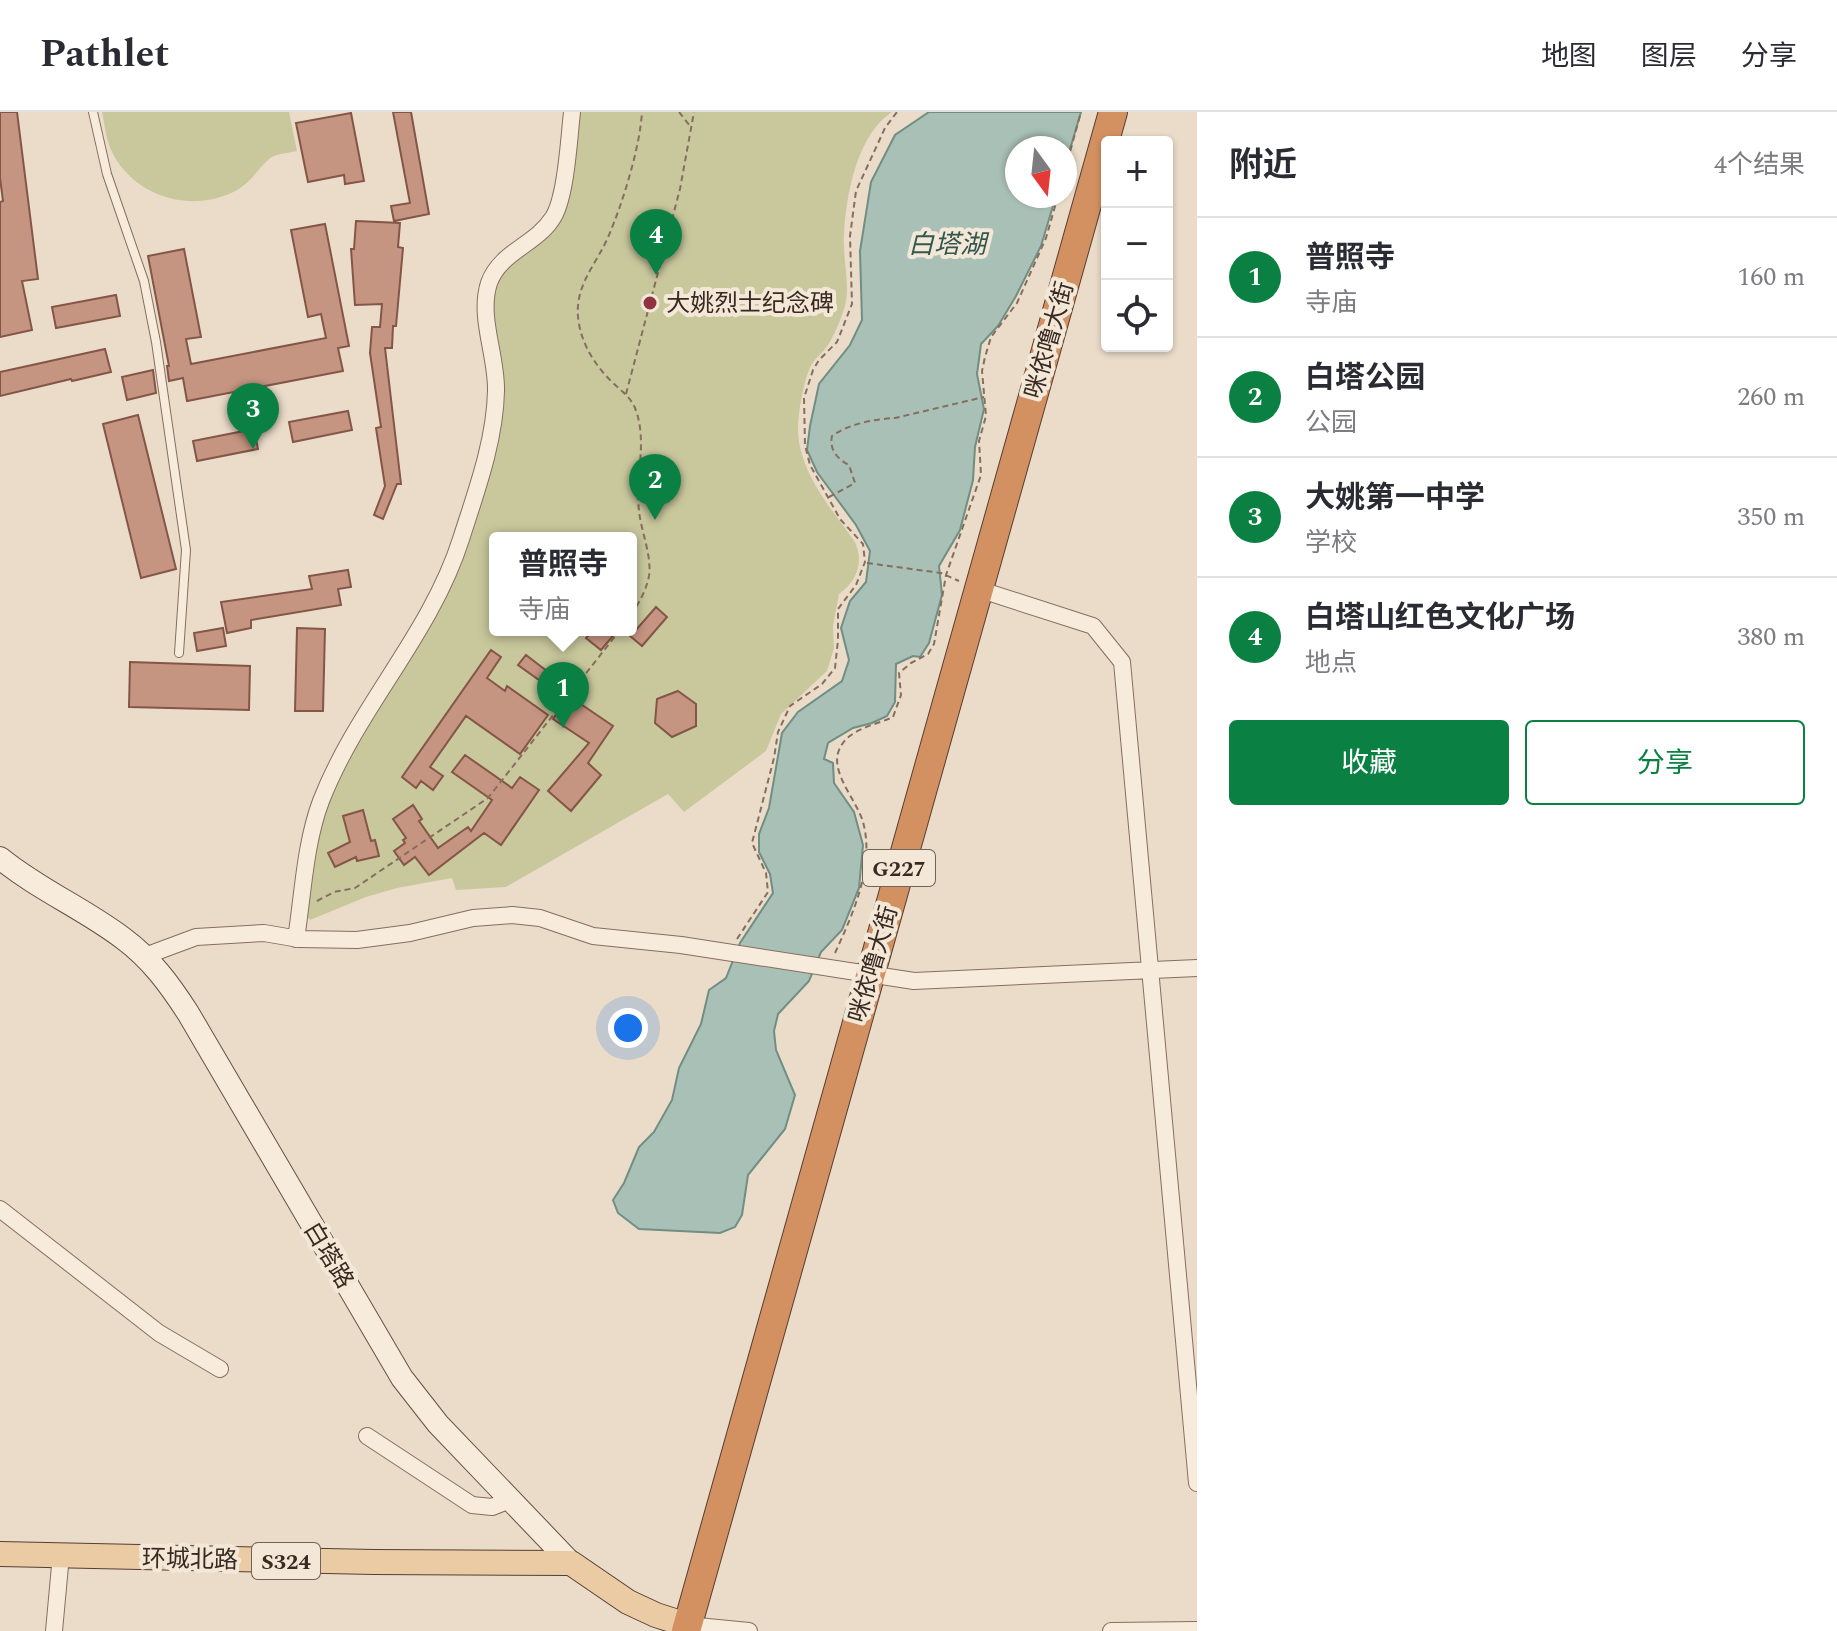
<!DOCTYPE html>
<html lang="zh">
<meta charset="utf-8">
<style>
body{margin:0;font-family:Spectral,"Noto Sans SC",serif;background:#f7f7f7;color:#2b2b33}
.controls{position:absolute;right:24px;top:24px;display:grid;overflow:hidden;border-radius:8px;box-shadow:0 2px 6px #0004}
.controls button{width:72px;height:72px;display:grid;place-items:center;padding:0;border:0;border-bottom:2px solid #e1e1e2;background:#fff;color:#2b2b33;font:40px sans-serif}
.compass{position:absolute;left:1005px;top:24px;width:72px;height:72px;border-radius:50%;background:#fff;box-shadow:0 2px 6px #0004;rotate:165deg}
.you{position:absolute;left:628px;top:916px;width:28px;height:28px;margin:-20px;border:6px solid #fff;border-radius:50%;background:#1a73e8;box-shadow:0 0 0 12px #1a73e833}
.badge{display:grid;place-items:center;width:52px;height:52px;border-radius:50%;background:#0b8043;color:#fff;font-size:26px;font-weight:700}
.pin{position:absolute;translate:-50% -66px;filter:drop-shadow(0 2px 4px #0008)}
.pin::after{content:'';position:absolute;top:42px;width:28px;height:24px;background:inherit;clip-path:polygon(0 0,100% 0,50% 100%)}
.popup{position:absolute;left:489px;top:420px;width:148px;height:104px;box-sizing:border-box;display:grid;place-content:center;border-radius:8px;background:#fff;filter:drop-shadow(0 2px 6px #0005);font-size:26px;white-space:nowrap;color:#7c7c81}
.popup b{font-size:30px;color:#2b2b33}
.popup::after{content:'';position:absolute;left:50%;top:100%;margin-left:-16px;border:16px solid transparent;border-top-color:#fff}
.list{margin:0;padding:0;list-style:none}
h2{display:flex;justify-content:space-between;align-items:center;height:104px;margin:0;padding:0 32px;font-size:34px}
h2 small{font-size:26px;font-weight:400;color:#7c7c81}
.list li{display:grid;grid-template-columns:52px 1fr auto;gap:24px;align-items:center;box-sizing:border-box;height:120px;padding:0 32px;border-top:2px solid #e1e1e2}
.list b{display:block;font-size:30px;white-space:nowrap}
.list p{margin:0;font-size:26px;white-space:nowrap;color:#7c7c81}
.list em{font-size:26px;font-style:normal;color:#7c7c81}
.actions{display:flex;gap:16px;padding:24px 32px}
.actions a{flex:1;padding:18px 0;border:2px solid #0b8043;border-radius:8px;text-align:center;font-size:28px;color:#0b8043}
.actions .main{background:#0b8043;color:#fff}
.icon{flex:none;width:44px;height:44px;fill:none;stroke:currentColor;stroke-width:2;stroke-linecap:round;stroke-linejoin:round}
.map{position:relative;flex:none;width:1197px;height:1519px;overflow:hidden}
header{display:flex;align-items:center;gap:48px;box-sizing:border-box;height:112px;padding:0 40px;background:#fff;border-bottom:2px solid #e1e1e2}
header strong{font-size:38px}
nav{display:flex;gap:44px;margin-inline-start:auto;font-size:28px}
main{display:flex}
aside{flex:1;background:#fff}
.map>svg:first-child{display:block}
.park{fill:#c9c89d;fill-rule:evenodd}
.water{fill:#a9c0b6;stroke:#708e83;stroke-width:2}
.building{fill:#c69582;stroke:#845647;stroke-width:2}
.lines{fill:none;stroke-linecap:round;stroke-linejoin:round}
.lane-casing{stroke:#866e5f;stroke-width:10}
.street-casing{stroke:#866e5f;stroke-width:18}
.secondary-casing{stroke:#685042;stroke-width:24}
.primary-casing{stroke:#553e33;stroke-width:26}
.highway-casing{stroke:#553e33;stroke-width:30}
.path{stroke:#866e5f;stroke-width:2;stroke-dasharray:6 4;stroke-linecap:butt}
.lane{stroke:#f7ebdc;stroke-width:8}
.street{stroke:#f7ebdc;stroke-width:16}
.secondary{stroke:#f7ebdc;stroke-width:22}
.primary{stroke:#ebcba4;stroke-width:24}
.highway{stroke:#d39161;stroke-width:28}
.poi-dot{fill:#913341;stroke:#f3e8d8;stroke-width:3}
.labels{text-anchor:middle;stroke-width:8;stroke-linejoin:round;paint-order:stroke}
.shield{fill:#f3e8d8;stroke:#706258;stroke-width:2}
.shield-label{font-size:22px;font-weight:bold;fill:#382921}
.poi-label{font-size:24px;fill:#382921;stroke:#f3e8d8;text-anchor:start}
.street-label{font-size:24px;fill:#382921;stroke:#f3e8d8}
.water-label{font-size:26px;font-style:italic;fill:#32574f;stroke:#f3e8d8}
</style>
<header>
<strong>Pathlet</strong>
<nav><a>地图</a><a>图层</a><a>分享</a></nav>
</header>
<main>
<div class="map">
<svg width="1197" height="1519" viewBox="0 0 1197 1519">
<rect width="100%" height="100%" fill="#ebdcc9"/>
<path class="park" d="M102 0H289L297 39C288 41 273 42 268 48 257 58 251 70 237 78 194 102 136 86 113 42 106 29 105 14 102 0Z
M575 0H892C855 24 844 92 844 133 844 152 850 176 845 194 841 207 835 222 828 233 824 240 816 245 812 252 804 266 798 301 798 318 799 361 832 397 855 430 864 451 857 469 839 482L833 514 834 536 827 559 781 602 766 639 684 700 668 682 506 775 456 778 452 766 397 776 366 785 310 808 302 798 321 701 367 609 437 496 487 349 494 168 551 115ZM495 426H631V518H495Z"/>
<path class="water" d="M929 0H1081L1065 54V36H1017V84H1056L1041 134 1016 184 998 214 981 232 977 262 984 297 975 335 973 368 960 418 939 454 942 483 929 531 920 545 913 544 896 552 895 590 887 604 872 611 853 616 828 631 824 647 833 651 834 671 854 700 863 733 859 776 842 818 821 840 809 869 778 902 774 919 776 938 795 983 785 1017 748 1063 742 1103 735 1115 720 1121 639 1117 618 1101 613 1088 624 1071 639 1035 654 1020 672 988 679 956 701 912 709 878 726 866 740 831 773 781 770 762 759 740V722L769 696 782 621 798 600 842 569 849 548 841 516 850 489 866 470 870 439 856 413 817 360 807 338 810 314 819 272 850 233 862 208 860 139 871 70 895 23Z"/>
<path class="building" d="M0 0H17L38 167 22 169 32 218 0 225V90L3 89 0 66Z
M393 0H411L429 102 394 109 391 94 410 91Z
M351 1 364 69 345 72 344 63 308 70 296 11Z
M356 109 400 111 398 135 403 136 396 214H393L392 236H385L401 372H397L383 407 374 403 385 374 376 316 381 315 370 241 372 215H380L382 192 355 193 351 137H354Z
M325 112 349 234 338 236 343 259 187 289 183 266 169 269 167 254H169L148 144 184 137 201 225 186 227 191 252 326 226 321 202 308 205 291 118Z
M116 183 120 204 56 216 52 195Z
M105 237 111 260 72 269 71 267 0 284V260Z
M153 258 156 281 127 288 122 265Z
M348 299 352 318 293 330 289 310Z
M138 303 176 457 141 466 103 312Z
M254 317 258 337 197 349 193 329Z
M348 458 351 475 338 477 341 493 251 508V516L227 521 221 490 312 477 309 464Z
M656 495 667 505 642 534 623 518H636Z
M223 516 226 534 197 539 194 521Z
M297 516 325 517 323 599H295Z
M593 518H618L601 538 586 526Z
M491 538 501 545 487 566 505 579 507 574 548 603 520 642 466 604 430 655 443 664 433 678 421 669 416 676 402 665Z
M526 543 556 566 562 557 573 565 560 583 518 553Z
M130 550 250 554 249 598 129 595Z
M678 579 696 592V614L672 625 655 611 657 587Z
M569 584 613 614 588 651 601 663 571 699 548 679 589 631 553 607Z
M465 643 512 676 520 665 539 678 501 733 484 721 429 763 415 745 404 753 394 739 405 731 403 728 406 726 393 707 413 693 422 707 419 709 438 736 468 715 471 719 492 688 452 660Z
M363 698 371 729 375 728 379 744 357 749 356 745 335 755 328 741 350 730 343 704Z"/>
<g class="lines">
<g class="lane-casing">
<path id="lane" d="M93 0 107 62 144 169 156 230 186 438 179 541"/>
</g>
<g class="street-casing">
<path id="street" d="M978 477 1093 514 1122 550 1197 1371
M296 827C303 782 305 731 321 689 357 596 431 522 461 427 476 380 495 329 496 279 497 244 478 205 489 171 500 140 535 133 552 107 566 88 569 26 572 0
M145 844 196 825 264 821 299 827 357 828 410 821 473 806 512 803 540 806 593 824 681 833 914 869 1197 856
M0 1097 159 1221 220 1257
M367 1324 472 1393 492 1395 510 1388
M687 1513 749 1519
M54 1519 61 1443
M1111 1519 1197 1518"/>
</g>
<g class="secondary-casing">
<path id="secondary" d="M0 746C39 778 85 797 124 827 151 847 170 873 188 901L402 1266 438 1312 571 1451"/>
</g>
<g class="primary-casing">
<path id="primary" d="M0 1442 374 1450 571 1451 628 1490 656 1503 687 1513"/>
</g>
<g class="highway-casing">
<path id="highway" d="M686 1519 1113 0"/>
</g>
<path class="path" d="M679 0 690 14
M1065 58 1081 0
M626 282 680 77 694 0
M829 385 855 371 849 353C837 347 829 337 832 324 848 312 875 307 895 306L984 285
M867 451 941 461 959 469
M631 503C639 491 646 479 649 464 652 444 641 419 639 399 635 366 648 328 635 296 630 284 620 278 611 269 595 253 583 234 579 212 572 175 596 154 609 123 623 90 640 35 642 0
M317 789 334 780 355 776 488 686 620 518
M737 827 768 780 766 761 752 731 774 646 778 620 790 594 822 572 835 556 838 528V497L856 473 865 450 863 432 840 407 810 353 805 333 804 286 813 258 819 248 837 230 852 192 850 124 856 79 885 16 897 0
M835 841C853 802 875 753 863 710 857 689 832 663 838 641 845 617 874 614 893 605L901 583 899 561 911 551 928 542 934 532 946 463 981 363 979 329 986 304 982 259 985 245 991 225 1017 191 1046 126 1058 84"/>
<use href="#lane" class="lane"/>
<use href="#street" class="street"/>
<use href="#secondary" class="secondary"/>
<use href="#primary" class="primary"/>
<use href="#highway" class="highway"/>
</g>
<circle class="poi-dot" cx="650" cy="191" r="8"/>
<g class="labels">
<g class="shield">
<rect x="863" y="738" width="72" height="36" rx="6"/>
<rect x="252" y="1431" width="68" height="36" rx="6"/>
</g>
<g class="shield-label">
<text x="899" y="764">G227</text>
<text x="286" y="1457">S324</text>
</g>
<g class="poi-label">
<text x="666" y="199">大姚烈士纪念碑</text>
</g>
<g class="street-label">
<text transform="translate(1049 228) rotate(-74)" y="8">咪依噜大街</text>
<text transform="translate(873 852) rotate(-74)" y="8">咪依噜大街</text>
<text transform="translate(329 1143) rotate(59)" y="8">白塔路</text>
<text transform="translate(190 1447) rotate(1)" y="8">环城北路</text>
</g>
<g class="water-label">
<text x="947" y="141">白塔湖</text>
</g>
</g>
</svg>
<div class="controls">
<button>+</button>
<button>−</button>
<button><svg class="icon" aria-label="locate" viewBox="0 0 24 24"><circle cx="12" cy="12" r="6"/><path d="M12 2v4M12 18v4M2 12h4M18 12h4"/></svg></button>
</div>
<svg class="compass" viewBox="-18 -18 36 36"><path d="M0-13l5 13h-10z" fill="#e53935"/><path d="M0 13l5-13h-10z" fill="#7c7c81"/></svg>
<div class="you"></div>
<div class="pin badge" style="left:563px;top:616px">1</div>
<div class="popup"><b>普照寺</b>寺庙</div>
<div class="pin badge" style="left:655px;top:408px">2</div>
<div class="pin badge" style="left:253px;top:337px">3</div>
<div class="pin badge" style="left:656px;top:163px">4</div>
</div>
<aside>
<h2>附近<small>4个结果</small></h2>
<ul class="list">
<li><span class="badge">1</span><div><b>普照寺</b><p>寺庙</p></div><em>160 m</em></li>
<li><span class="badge">2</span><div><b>白塔公园</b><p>公园</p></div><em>260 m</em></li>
<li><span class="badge">3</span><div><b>大姚第一中学</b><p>学校</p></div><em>350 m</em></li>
<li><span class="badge">4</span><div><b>白塔山红色文化广场</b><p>地点</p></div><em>380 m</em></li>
</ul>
<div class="actions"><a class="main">收藏</a><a>分享</a></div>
</aside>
</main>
